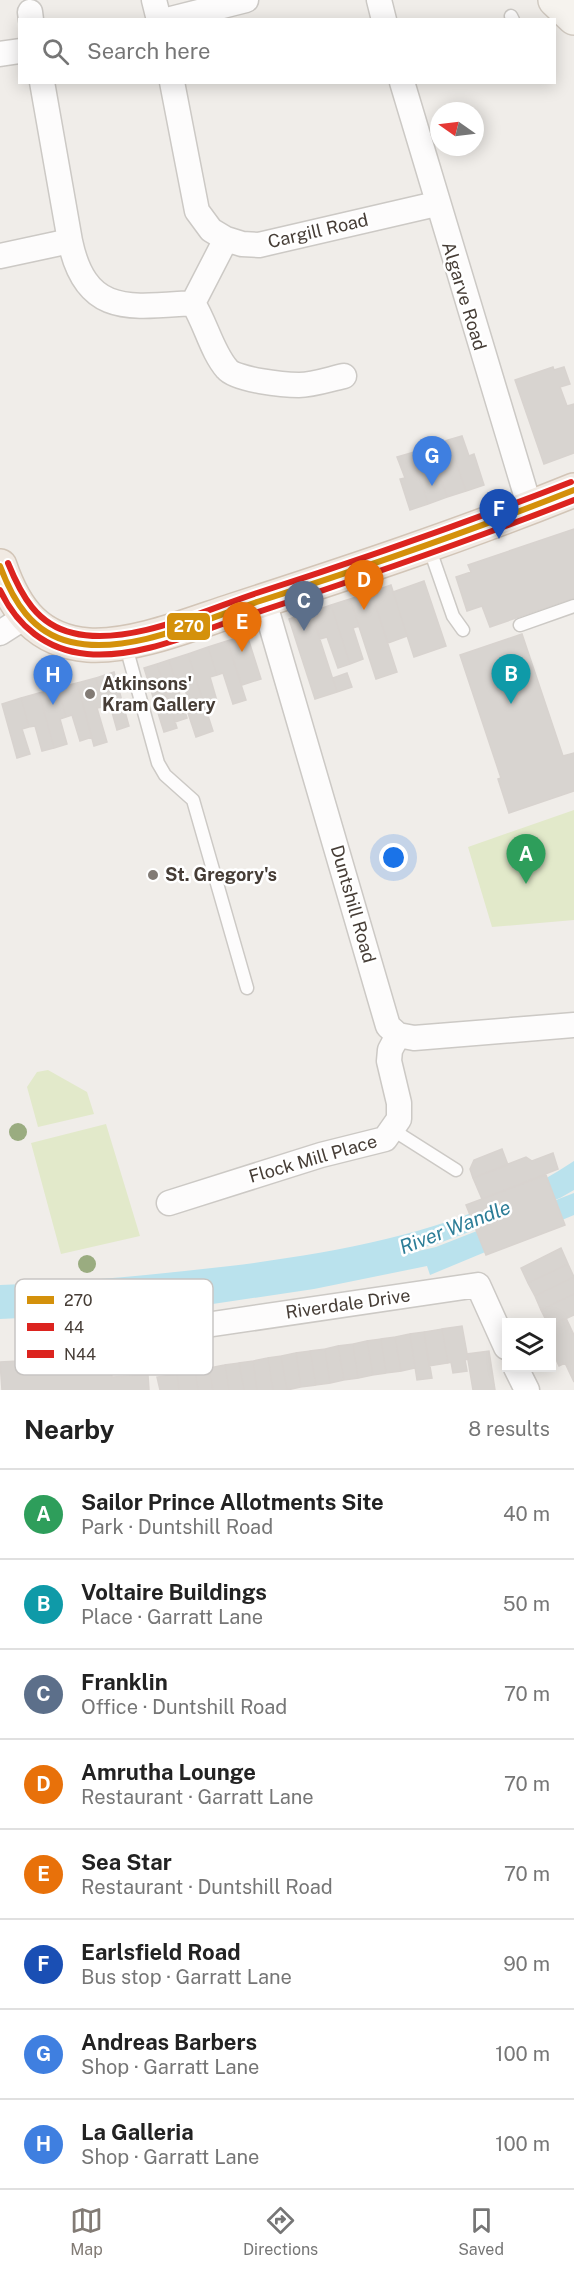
<!DOCTYPE html>
<meta charset="utf-8">
<style>
body{margin:0;font-family:"Public Sans",sans-serif;background:#f2f2f2;color:#222}
.controls{position:absolute;right:18px;bottom:18px;display:grid;overflow:hidden;border-radius:0px;box-shadow:0 3px 15px #0003}
.controls button{width:54px;height:54px;display:grid;place-items:center;padding:0;border:0;border-bottom:2px solid #e0e0e0;background:#fff;color:#222;font:30px sans-serif}
.compass{position:absolute;left:430px;top:102px;width:54px;height:54px;border-radius:50%;background:#fff;box-shadow:0 3px 15px #0003;rotate:284deg}
.you{position:absolute;left:394px;top:858px;width:21px;height:21px;margin:-15px;border:4px solid #fff;border-radius:50%;background:#1a73e8;box-shadow:0 0 0 9px #1a73e833}
.badge{display:grid;place-items:center;width:39px;height:39px;border-radius:50%;background:#827b75;color:#fff;font-size:20px;font-weight:700}
.pin{position:absolute;translate:-50% -50px;filter:drop-shadow(0 2px 3px #0008)}
.pin::after{content:'';position:absolute;top:32px;width:21px;height:18px;background:inherit;clip-path:polygon(0 0,100% 0,50% 100%)}
.list{margin:0;padding:0;list-style:none}
h2{display:flex;justify-content:space-between;align-items:center;height:78px;margin:0;padding:0 24px;font-size:26px}
h2 small{font-size:20px;font-weight:400;color:#767676}
.list li{display:grid;grid-template-columns:39px 1fr auto;gap:18px;align-items:center;box-sizing:border-box;height:90px;padding:0 24px;border-top:2px solid #e0e0e0}
.list b{display:block;font-size:22px;white-space:nowrap}
.list p{margin:0;font-size:20px;white-space:nowrap;color:#767676}
.list em{font-size:20px;font-style:normal;color:#767676}
.icon{flex:none;width:33px;height:33px;fill:none;stroke:currentColor;stroke-width:2;stroke-linecap:round;stroke-linejoin:round}
.map{position:relative;flex:none;width:574px;height:1390px;overflow:hidden}
.search{position:absolute;background:#fff;box-shadow:0 3px 15px #0003;left:18px;right:18px;top:18px;height:66px;display:flex;align-items:center;gap:15px;box-sizing:border-box;padding:0 21px;border-radius:0px;color:#767676;font-size:22px}
.sheet{height:798px;background:#fff}
nav{display:flex;justify-content:space-around;align-items:center;box-sizing:border-box;height:84px;border-top:2px solid #e0e0e0;background:#fff;font-size:16px;color:#767676}
nav a{display:grid;justify-items:center;gap:3px}
nav .on{color:#827b75}
.map>svg:first-child{display:block}
.green{fill:#e2e9ca}
.water{fill:#bae2ed}
.building{fill:#d8d4d0;stroke:#d8d3cf;stroke-width:1.5}
.lines{fill:none;stroke-linecap:round;stroke-linejoin:round}
.service-casing{stroke:#ccc9c5;stroke-width:15}
.minor-casing{stroke:#ccc9c5;stroke-width:27}
.secondary-casing{stroke:#d1cac1;stroke-width:36}
.primary-casing{stroke:#d2c5b7;stroke-width:36}
.service{stroke:#fdfcfc;stroke-width:12}
.minor{stroke:#fdfcfc;stroke-width:24}
.secondary{stroke:#f6f3ee;stroke-width:33}
.primary{stroke:#f1eae3;stroke-width:33}
.bus-1-casing{stroke:#fff;stroke-width:10}
.bus-2-casing{stroke:#fff;stroke-width:10}
.bus-3-casing{stroke:#fff;stroke-width:10}
.bus-1{stroke:#d4910b;stroke-width:6}
.bus-2{stroke:#dc241f;stroke-width:6}
.bus-3{stroke:#dc241f;stroke-width:6}
.tree{fill:#9aac80}
.poi-dot{fill:#827b75;stroke:#fff;stroke-width:2}
.labels{text-anchor:middle;stroke-width:5;stroke-linejoin:round;paint-order:stroke}
.street-label{font-size:18px;fill:#463d36;stroke:#fff}
.poi-label{font-size:18px;font-weight:bold;fill:#463d36;stroke:#fff;text-anchor:start}
.water-label{font-size:20px;font-style:italic;fill:#2c7d97;stroke:#fff}
.key{fill:#fff;stroke:#c8c5c3;stroke-width:1.5}
.key-label{font-size:16px;fill:#463d36}
.line-badge{stroke:#fff;stroke-width:2}
.badge-label{font-size:16px;text-anchor:middle;font-weight:bold;fill:#fff}
</style>
<div class="map">
<svg width="574" height="1390" viewBox="0 0 574 1390">
<rect width="100%" height="100%" fill="#f0ede9"/>
<path class="green" d="M574 810V920L492 927 468 847Z
M48 1070 87 1092 94 1114 38 1127 27 1087 37 1072Z
M106 1124 140 1236 61 1254 31 1143Z"/>
<path class="water" d="M574 1161V1190L560 1198 434 1245 401 1252V1255L436 1247 574 1193V1215L430 1275 427 1266 314 1289 166 1311 0 1319V1285C77 1282 153 1275 230 1266 350 1251 472 1229 574 1161Z"/>
<path class="building" d="M553 367 554 370 564 367 570 384 560 387 567 406 574 404V453L544 464 515 380Z
M462 436 469 456 474 454 484 485 466 491 448 440Z
M448 440 466 491 447 497 437 467 441 465 434 445Z
M425 448 432 468 437 467 447 497 428 504 411 453Z
M411 453 428 504 410 510 400 479 405 478 397 457Z
M574 529V598L490 627 482 606 467 611 456 577 471 572 468 565Z
M424 581 446 646 414 657 393 592Z
M391 585 407 636 388 643 371 592Z
M371 592 397 672 376 679 350 599Z
M350 599 359 626 353 628 363 659 350 664 331 605Z
M331 605 350 664 338 668 327 637 320 639 311 612Z
M311 612 337 692 315 699 289 619Z
M522 634 563 756 574 753V791L509 813 498 779 501 778 460 655Z
M247 635 261 679 242 685 227 641Z
M227 641 246 700 233 704 223 673 217 675 208 647Z
M208 647 217 675 210 677 217 701 204 705 188 654Z
M188 654 213 731 196 737 187 710 191 709 184 686 178 688 169 660Z
M169 660 187 718 175 722 157 664Z
M157 664 177 728 164 732 144 668Z
M114 672 129 726 117 730 110 705 103 707 96 678Z
M347 673 352 687 337 692 333 678Z
M96 678 103 707 97 708 107 742 94 746 77 683Z
M77 683 92 737 80 741 72 715 66 717 58 688Z
M58 688 66 717 60 719 67 744 54 748 39 693Z
M39 693 54 748 42 751 35 726 29 727 21 698Z
M21 698 29 727 22 729 30 754 17 758 2 704Z
M502 1149 508 1165 473 1178 470 1169 474 1160Z
M553 1153 558 1169 482 1199 473 1178 526 1157 532 1161Z
M546 1175 565 1225 486 1255 466 1205Z
M561 1248 568 1264 528 1283 521 1268Z
M568 1264 574 1277 535 1296 528 1283Z
M574 1277V1294L541 1310 535 1296Z
M574 1294V1315L552 1325V1322H547L541 1310Z
M566 1318 574 1335V1382L565 1363 559 1366 552 1350V1325Z
M462 1326 468 1359 465 1360 467 1371 453 1373 451 1362 448 1363 442 1329Z
M442 1329 448 1363 429 1366 424 1332Z
M424 1332 432 1378 417 1380 410 1334Z
M410 1334 415 1368 401 1371 395 1337Z
M395 1337 401 1371 386 1373 381 1339Z
M381 1339 386 1373 373 1375 367 1341Z
M367 1341 373 1375 358 1378 353 1344Z
M353 1344 358 1378 344 1380 338 1346Z
M338 1346 344 1380 330 1383 325 1349Z
M325 1349 330 1383 316 1385 310 1351Z
M310 1351 316 1385 301 1387 296 1353Z
M489 1351 495 1390H473L467 1354Z
M296 1353 301 1387 287 1390 281 1356Z
M110 1356 112 1377 148 1375 149 1390H2L0 1362Z
M281 1356 287 1390H273L268 1358Z
M268 1358 273 1390H257L253 1361Z
M253 1361 257 1390H244L239 1363Z
M239 1363 244 1390H229L225 1365Z
M225 1365 229 1390H213L209 1368Z
M209 1368 213 1390H198L195 1370Z
M195 1370 198 1390H179L177 1374Z
M177 1374 179 1390H160L157 1377Z"/>
<g class="lines">
<g class="service-casing">
<path id="service" d="M511 16 513 20
M429 547 453 616 463 630
M520 625 574 606
M125 643 158 763 165 775 193 800 247 988
M393 1130 456 1170"/>
</g>
<g class="minor-casing">
<path id="minor" d="M154 0 159 20
M379 0 384 20
M30 12 31 20
M167 20 246 0
M0 54 20 51
M42 82 70 241
M172 82 197 211 211 230 226 239 242 244 259 245 436 204
M402 82 530 508
M0 256 70 241C86 317 130 307 193 303 206 324 212 352 227 369 236 380 284 385 299 385 313 385 330 379 344 376
M193 303 226 239
M264 601 388 1026 398 1035 414 1038 574 1025
M0 633 25 617
M169 1203 321 1155 385 1139 399 1119V1103L389 1061 390 1050 398 1035
M152 1333 478 1285 506 1347
M516 1368 527 1390"/>
</g>
<g class="secondary-casing">
<path id="secondary" d="M555 0 574 18"/>
</g>
<g class="primary-casing">
<path id="primary" d="M0 566C15 610 38 641 88 645 133 648 191 624 234 610 348 573 463 535 574 490"/>
</g>
<use href="#service" class="service"/>
<use href="#minor" class="minor"/>
<use href="#secondary" class="secondary"/>
<use href="#primary" class="primary"/>
<g class="bus-1-casing">
<path id="bus-1" d="M0 566C13 601 32 633 71 642 129 656 205 619 260 601 366 567 471 531 574 490"/>
</g>
<g class="bus-2-casing">
<path id="bus-2" d="M0 590C17 626 46 650 87 654 141 659 198 631 249 615 358 579 467 542 574 500"/>
</g>
<g class="bus-3-casing">
<path id="bus-3" d="M8 563C21 595 37 625 73 633 128 647 205 610 257 593 363 559 468 522 571 482"/>
</g>
<use href="#bus-1" class="bus-1"/>
<use href="#bus-2" class="bus-2"/>
<use href="#bus-3" class="bus-3"/>
</g>
<g class="tree">
<circle cx="18" cy="1132" r="9"/>
<circle cx="87" cy="1264" r="9"/>
</g>
<g class="poi-dot">
<circle cx="90" cy="694" r="6"/>
<circle cx="153" cy="875" r="6"/>
</g>
<g class="labels">
<g class="street-label">
<text transform="translate(318 231) rotate(-13)" y="6">Cargill Road</text>
<text transform="translate(464 296) rotate(73)" y="6">Algarve Road</text>
<text transform="translate(353 904) rotate(74)" y="6">Duntshill Road</text>
<text transform="translate(313 1159) rotate(-16)" y="6">Flock Mill Place</text>
<text transform="translate(348 1304) rotate(-8)" y="6">Riverdale Drive</text>
</g>
<g class="poi-label">
<text x="102" y="690">Atkinsons'<tspan x="102" dy="21">Kram Gallery</tspan></text>
<text x="165" y="881">St. Gregory's</text>
</g>
<g class="water-label">
<text transform="translate(455 1227) rotate(-21)" y="7">River Wandle</text>
</g>
</g>
<rect x="15" y="1279" width="198" height="96" rx="9" class="key"/>
<rect x="27" y="1296" width="27" height="8" fill="#d4910b"/>
<rect x="27" y="1323" width="27" height="8" fill="#dc241f"/>
<rect x="27" y="1350" width="27" height="8" fill="#dc241f"/>
<g class="key-label">
<text x="64" y="1306">270</text>
<text x="64" y="1333">44</text>
<text x="64" y="1360">N44</text>
</g>
<rect class="line-badge" x="166" y="612" width="45" height="29" rx="6" fill="#d4910b"/>
<g class="badge-label">
<text x="189" y="632">270</text>
</g>
</svg>
<div class="controls">
<button><svg class="icon" aria-label="layers" viewBox="0 0 24 24"><path d="M12 4l9 5-9 5-9-5zM3 14l9 5 9-5"/></svg></button>
</div>
<svg class="compass" viewBox="-18 -18 36 36"><path d="M0-13l5 13h-10z" fill="#e53935"/><path d="M0 13l5-13h-10z" fill="#767676"/></svg>
<div class="you"></div>
<div class="pin badge" style="left:526px;top:884px;background:#2e9e5b">A</div>
<div class="pin badge" style="left:511px;top:704px;background:#0f9aa8">B</div>
<div class="pin badge" style="left:304px;top:631px;background:#5c6f8a">C</div>
<div class="pin badge" style="left:364px;top:610px;background:#e8710a">D</div>
<div class="pin badge" style="left:242px;top:652px;background:#e8710a">E</div>
<div class="pin badge" style="left:499px;top:539px;background:#1a4fb4">F</div>
<div class="pin badge" style="left:432px;top:486px;background:#3f7fe0">G</div>
<div class="pin badge" style="left:53px;top:705px;background:#3f7fe0">H</div>
<div class="search"><svg class="icon" aria-label="search" viewBox="0 0 24 24"><circle cx="10" cy="10" r="6"/><path d="M15 15l6 6"/></svg>Search here</div>
</div>
<section class="sheet">
<h2>Nearby<small>8 results</small></h2>
<ul class="list">
<li><span class="badge" style="background:#2e9e5b">A</span><div><b>Sailor Prince Allotments Site</b><p>Park · Duntshill Road</p></div><em>40 m</em></li>
<li><span class="badge" style="background:#0f9aa8">B</span><div><b>Voltaire Buildings</b><p>Place · Garratt Lane</p></div><em>50 m</em></li>
<li><span class="badge" style="background:#5c6f8a">C</span><div><b>Franklin</b><p>Office · Duntshill Road</p></div><em>70 m</em></li>
<li><span class="badge" style="background:#e8710a">D</span><div><b>Amrutha Lounge</b><p>Restaurant · Garratt Lane</p></div><em>70 m</em></li>
<li><span class="badge" style="background:#e8710a">E</span><div><b>Sea Star</b><p>Restaurant · Duntshill Road</p></div><em>70 m</em></li>
<li><span class="badge" style="background:#1a4fb4">F</span><div><b>Earlsfield Road</b><p>Bus stop · Garratt Lane</p></div><em>90 m</em></li>
<li><span class="badge" style="background:#3f7fe0">G</span><div><b>Andreas Barbers</b><p>Shop · Garratt Lane</p></div><em>100 m</em></li>
<li><span class="badge" style="background:#3f7fe0">H</span><div><b>La Galleria</b><p>Shop · Garratt Lane</p></div><em>100 m</em></li>
</ul>
</section>
<nav>
<a class="on"><svg class="icon" aria-label="map" viewBox="0 0 24 24"><path d="M3 6l6-2 6 2 6-2v14l-6 2-6-2-6 2zM9 4v14M15 6v14"/></svg>Map</a>
<a><svg class="icon" aria-label="directions" viewBox="0 0 24 24"><path d="M12 3l9 9-9 9-9-9zM9 14v-3h6M13 9l2 2-2 2"/></svg>Directions</a>
<a><svg class="icon" aria-label="saved" viewBox="0 0 24 24"><path d="M7 4h10v16l-5-4-5 4z"/></svg>Saved</a>
</nav>
